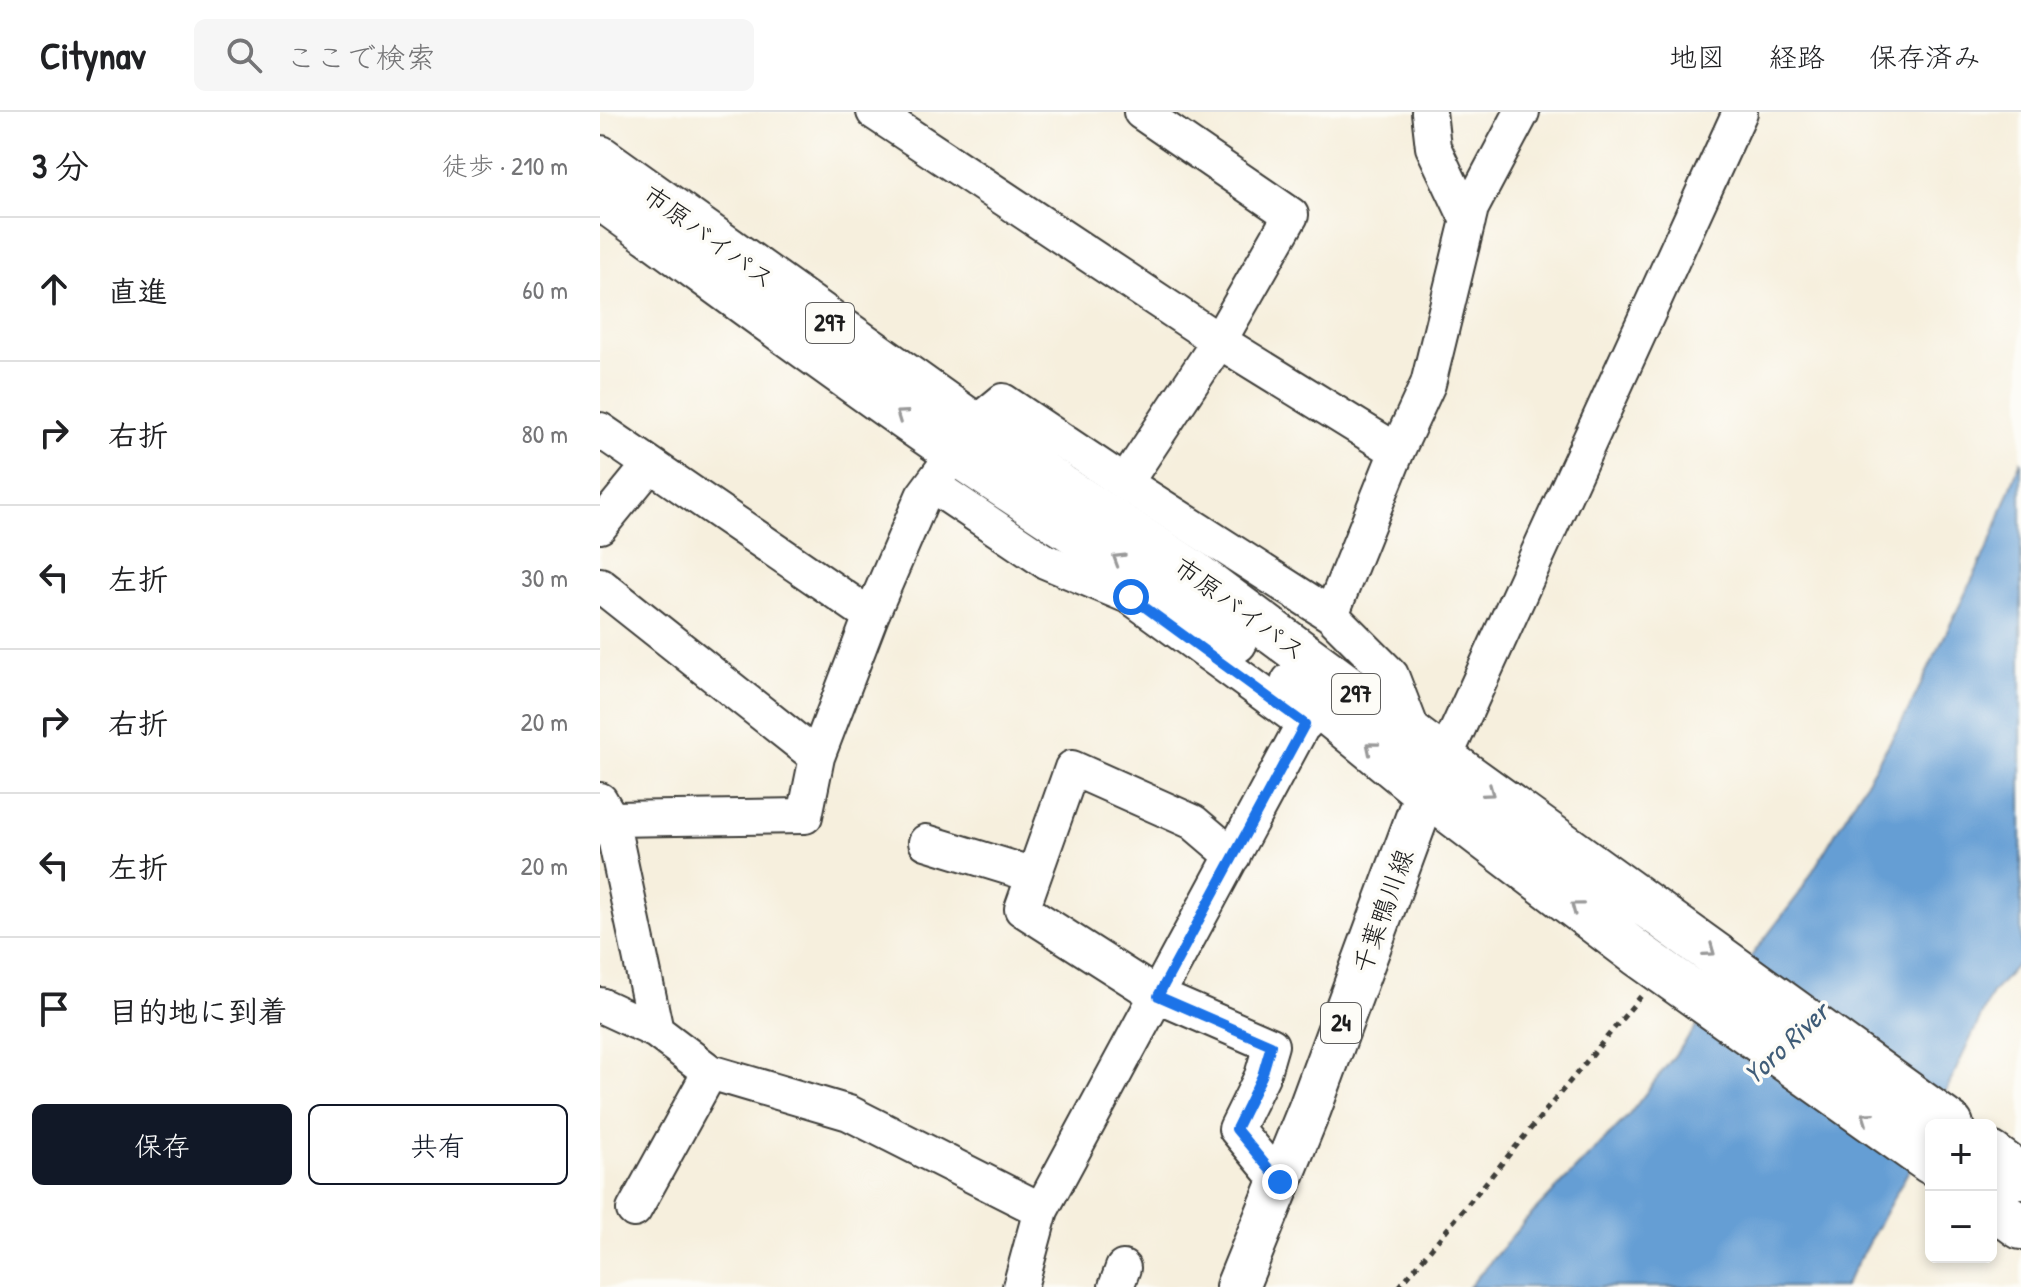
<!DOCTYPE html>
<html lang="ja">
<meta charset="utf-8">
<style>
body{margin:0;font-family:"Patrick Hand","Klee One",sans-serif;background:#f6f6f6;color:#202124}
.controls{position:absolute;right:24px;bottom:24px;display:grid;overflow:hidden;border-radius:12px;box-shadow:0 4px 12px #0003}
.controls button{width:72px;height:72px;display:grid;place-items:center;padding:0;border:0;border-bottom:2px solid #e0e0e0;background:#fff;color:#202124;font:40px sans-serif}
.stop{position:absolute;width:24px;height:24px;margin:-18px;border:6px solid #1a73e8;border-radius:50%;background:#fff}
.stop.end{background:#1a73e8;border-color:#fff;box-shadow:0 2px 8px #0008}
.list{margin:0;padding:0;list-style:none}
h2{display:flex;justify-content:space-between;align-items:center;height:104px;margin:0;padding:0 32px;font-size:34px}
h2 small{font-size:26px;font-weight:400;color:#757577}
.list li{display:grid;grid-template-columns:52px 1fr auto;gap:24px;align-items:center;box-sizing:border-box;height:144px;padding:0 32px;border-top:2px solid #e0e0e0}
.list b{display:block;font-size:30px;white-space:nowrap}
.list em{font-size:26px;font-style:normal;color:#757577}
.actions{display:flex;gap:16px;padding:24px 32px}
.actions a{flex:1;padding:18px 0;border:2px solid #111827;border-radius:12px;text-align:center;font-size:28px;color:#111827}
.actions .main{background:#111827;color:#fff}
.icon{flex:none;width:44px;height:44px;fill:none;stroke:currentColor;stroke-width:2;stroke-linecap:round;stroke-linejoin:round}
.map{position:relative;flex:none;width:1421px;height:1175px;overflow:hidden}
header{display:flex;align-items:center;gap:48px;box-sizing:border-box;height:112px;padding:0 40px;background:#fff;border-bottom:2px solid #e0e0e0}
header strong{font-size:38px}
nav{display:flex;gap:44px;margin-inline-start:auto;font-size:28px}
.search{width:560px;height:72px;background:#f6f6f6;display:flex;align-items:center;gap:20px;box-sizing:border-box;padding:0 28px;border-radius:12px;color:#757577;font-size:30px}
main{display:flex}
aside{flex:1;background:#fff}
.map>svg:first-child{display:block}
.water{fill:#659ed4;stroke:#405d78;stroke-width:2}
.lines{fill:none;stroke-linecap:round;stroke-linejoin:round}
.minor-casing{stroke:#3d3c39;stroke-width:38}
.major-casing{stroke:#3d3c39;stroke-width:46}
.highway-casing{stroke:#3d3c39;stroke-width:48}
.path{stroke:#3d3c39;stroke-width:5;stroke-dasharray:6 6;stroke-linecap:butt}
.minor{stroke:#fff;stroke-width:34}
.major{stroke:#fff;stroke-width:42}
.highway{stroke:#fff;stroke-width:44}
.oneway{stroke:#999}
.route{stroke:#1a73e8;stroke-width:10}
.labels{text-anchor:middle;stroke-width:7;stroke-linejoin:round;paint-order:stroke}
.shield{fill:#fdfcf7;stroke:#605f5e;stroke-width:2}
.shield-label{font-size:24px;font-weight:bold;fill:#1c1c1c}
.street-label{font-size:26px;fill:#1c1c1c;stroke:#fdfcf7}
.water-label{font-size:28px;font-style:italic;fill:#405d78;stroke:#fdfcf7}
</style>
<header>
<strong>Citynav</strong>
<div class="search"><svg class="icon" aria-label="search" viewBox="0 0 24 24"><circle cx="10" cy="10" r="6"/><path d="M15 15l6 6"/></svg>ここで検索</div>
<nav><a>地図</a><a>経路</a><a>保存済み</a></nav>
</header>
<main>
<aside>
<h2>3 分<small>徒歩 · 210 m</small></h2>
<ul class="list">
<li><svg class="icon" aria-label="ahead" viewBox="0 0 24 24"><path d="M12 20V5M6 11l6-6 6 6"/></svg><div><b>直進</b></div><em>60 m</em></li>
<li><svg class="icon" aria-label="right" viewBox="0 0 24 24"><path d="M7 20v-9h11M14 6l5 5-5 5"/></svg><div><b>右折</b></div><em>80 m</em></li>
<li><svg class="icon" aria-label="left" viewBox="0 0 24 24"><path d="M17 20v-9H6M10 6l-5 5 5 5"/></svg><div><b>左折</b></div><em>30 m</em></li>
<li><svg class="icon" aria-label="right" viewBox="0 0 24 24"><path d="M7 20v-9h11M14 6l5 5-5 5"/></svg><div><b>右折</b></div><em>20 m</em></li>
<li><svg class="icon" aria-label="left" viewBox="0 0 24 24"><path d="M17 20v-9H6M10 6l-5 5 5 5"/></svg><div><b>左折</b></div><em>20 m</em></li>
<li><svg class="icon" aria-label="arrive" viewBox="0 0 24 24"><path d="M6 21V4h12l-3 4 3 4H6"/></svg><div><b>目的地に到着</b></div></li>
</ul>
<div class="actions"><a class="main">保存</a><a>共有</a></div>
</aside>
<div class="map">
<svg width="1421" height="1175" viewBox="0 0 1421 1175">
<rect width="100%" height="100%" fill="#fdfcf7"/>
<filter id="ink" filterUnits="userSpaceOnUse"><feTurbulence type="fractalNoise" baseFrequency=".0125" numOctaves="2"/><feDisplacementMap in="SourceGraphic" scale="16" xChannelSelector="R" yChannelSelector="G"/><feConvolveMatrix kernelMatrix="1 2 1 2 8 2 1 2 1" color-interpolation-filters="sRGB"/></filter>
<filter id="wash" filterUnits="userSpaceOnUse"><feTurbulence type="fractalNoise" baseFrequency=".006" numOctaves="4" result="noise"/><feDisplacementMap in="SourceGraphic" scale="32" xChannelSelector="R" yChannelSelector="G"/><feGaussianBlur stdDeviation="1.8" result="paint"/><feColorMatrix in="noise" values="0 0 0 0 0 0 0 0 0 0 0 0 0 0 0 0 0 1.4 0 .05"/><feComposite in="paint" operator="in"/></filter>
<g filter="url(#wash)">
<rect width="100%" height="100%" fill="#f6efdd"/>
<path class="water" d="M1421 348V848L1392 881 1309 1058 1244 1175H869L925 1109 1028 1004 1199 782 1306 603 1391 429Z"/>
</g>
<g filter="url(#ink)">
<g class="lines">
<g class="minor-casing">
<path id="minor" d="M274 0 619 229 797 339
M829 0 833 35 868 109
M374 313 403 289 525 371 731 503 791 563 815 625
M0 318 271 504
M525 371 619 229 691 103 541 0
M332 373 445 449 531 485 705 612
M0 414 49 354
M0 473 217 645
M731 503 797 339 828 272 871 96 922 0
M844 647 1140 0
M0 688 11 707 56 919
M11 707 205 704 217 645 271 504 323 384 355 341
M326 730 434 763
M633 744 593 710 472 656 422 797 558 884 671 933 662 964 636 1017 680 1070
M0 893 56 919 110 960 249 1001 441 1098
M34 1098 110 960
M420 1175 441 1098 726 570
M516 1175 523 1156"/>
</g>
<g class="major-casing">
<path id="major" d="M637 1175 710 996 826 681 842 651"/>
</g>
<g class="highway-casing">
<path id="highway" d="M0 46 461 375 592 460 844 647 1351 1013
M0 85C119 171 237 260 359 343 450 406 545 463 635 529
M693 572 826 681 1038 842 1331 1050
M1391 1042 1421 1064
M1391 1093 1421 1115"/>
</g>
<path class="path" d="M799 1175 1041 884"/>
<use href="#minor" class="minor"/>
<use href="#major" class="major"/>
<use href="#highway" class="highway"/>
</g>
<defs><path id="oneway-chevron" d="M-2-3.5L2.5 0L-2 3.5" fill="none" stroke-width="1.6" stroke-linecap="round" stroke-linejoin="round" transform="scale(2)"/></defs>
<g class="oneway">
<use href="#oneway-chevron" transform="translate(301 303) rotate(-145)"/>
<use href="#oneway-chevron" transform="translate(518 447) rotate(-148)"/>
<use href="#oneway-chevron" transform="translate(771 635) rotate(-140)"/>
<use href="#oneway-chevron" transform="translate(889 680) rotate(36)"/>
<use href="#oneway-chevron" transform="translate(976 795) rotate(-143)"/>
<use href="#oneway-chevron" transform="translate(1110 839) rotate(36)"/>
<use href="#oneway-chevron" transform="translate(1267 1005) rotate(-145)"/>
</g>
</g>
<g class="lines" filter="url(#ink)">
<path class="route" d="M531 485 705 612 558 884 671 933 662 964 636 1017 680 1070"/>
</g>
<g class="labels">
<g class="shield">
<rect x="206" y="191" width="48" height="40" rx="6"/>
<rect x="732" y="562" width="48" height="40" rx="6"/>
<rect x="721" y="891" width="40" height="40" rx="6"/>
</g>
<g class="shield-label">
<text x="230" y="219">297</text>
<text x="756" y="590">297</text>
<text x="741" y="919">24</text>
</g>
<g class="street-label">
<text transform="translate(109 125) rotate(36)" y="9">市原バイパス</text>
<text transform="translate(640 497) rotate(36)" y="9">市原バイパス</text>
<text transform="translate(783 799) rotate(-70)" y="9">千葉鴨川線</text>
</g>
<g class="water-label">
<text transform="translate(1186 931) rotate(-43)" y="10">Yoro River</text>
</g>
</g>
</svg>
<div class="controls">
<button>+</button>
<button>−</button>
</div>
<div class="stop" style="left:531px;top:485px"></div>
<div class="stop end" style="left:680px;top:1070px"></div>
</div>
</main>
